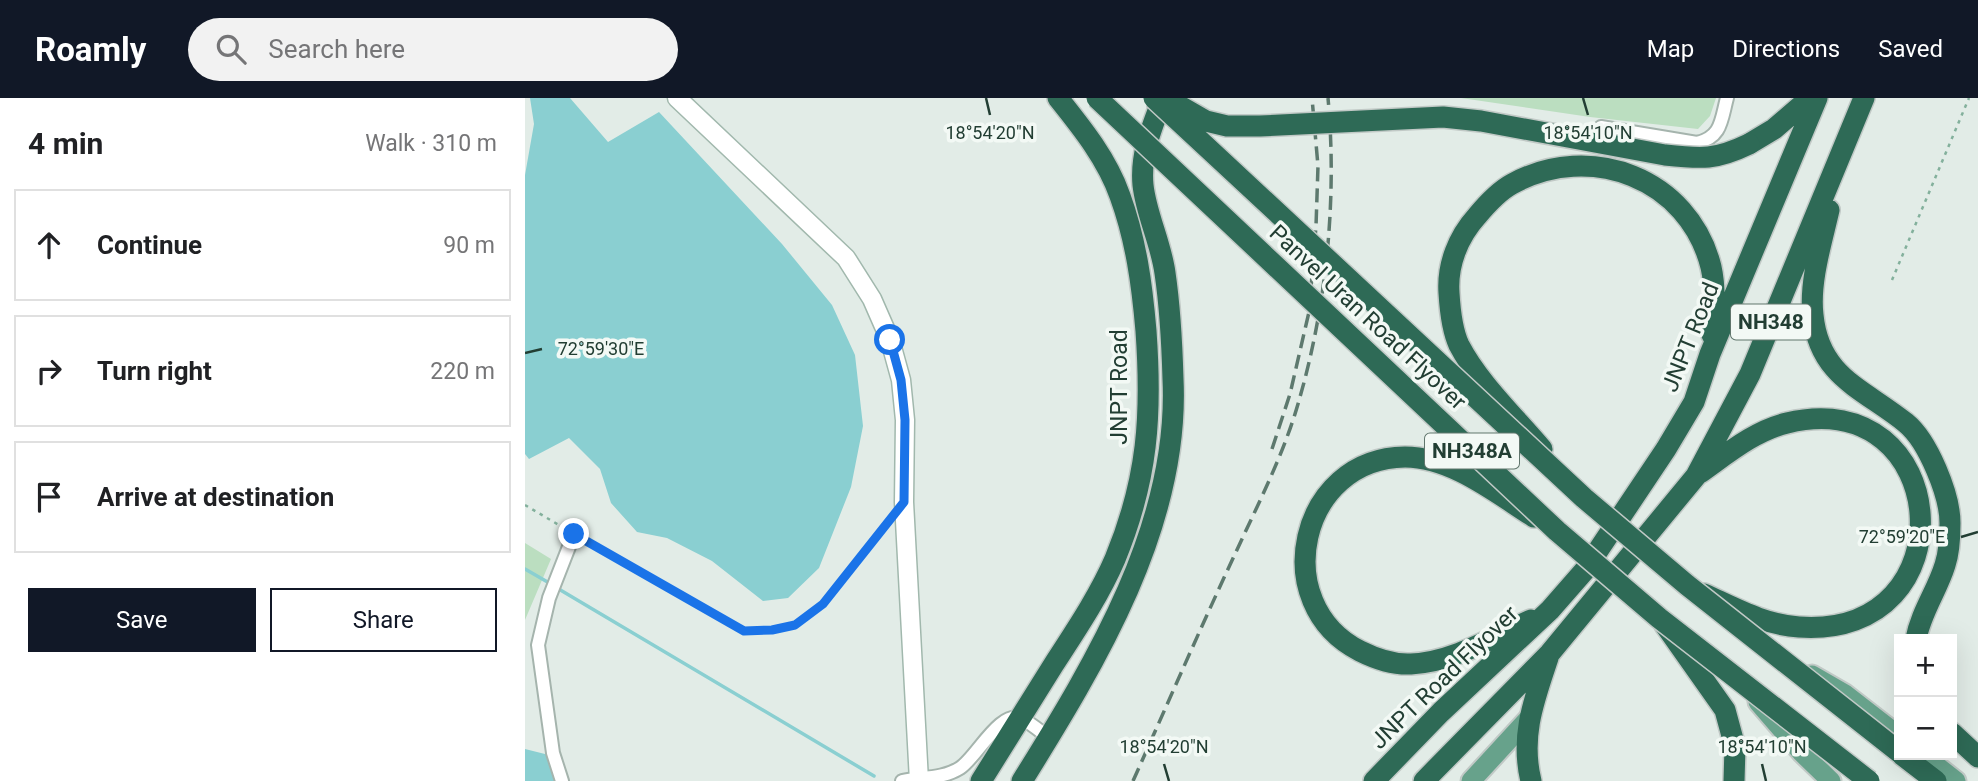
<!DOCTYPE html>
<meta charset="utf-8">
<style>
body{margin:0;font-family:Roboto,sans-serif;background:#f2f2f2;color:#202124}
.controls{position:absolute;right:21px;bottom:21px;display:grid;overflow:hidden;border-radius:0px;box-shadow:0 7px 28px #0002}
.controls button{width:63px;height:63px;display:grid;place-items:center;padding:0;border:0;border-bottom:2px solid #e0e0e0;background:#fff;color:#202124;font:35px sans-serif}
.stop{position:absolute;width:21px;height:21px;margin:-16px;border:5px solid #1a73e8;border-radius:50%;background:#fff}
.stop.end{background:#1a73e8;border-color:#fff;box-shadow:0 2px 7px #0008}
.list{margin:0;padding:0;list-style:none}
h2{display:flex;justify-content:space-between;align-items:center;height:91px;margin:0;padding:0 28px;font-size:30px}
h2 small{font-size:23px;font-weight:400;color:#757577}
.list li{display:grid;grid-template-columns:46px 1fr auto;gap:21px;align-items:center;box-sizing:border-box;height:112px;margin:0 14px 14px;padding:0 14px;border:2px solid #e0e0e0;border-radius:0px}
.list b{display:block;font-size:26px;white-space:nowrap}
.list em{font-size:23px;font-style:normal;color:#757577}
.actions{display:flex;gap:14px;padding:21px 28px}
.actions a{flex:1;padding:16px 0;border:2px solid #111827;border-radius:0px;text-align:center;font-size:24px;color:#111827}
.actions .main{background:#111827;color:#fff}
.icon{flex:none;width:38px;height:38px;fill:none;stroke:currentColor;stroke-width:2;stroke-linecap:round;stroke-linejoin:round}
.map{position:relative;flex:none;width:1453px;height:683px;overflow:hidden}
header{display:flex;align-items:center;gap:42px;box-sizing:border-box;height:98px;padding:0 35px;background:#111827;color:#fff}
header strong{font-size:33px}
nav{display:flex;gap:38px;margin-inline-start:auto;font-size:24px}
.search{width:490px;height:63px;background:#f2f2f2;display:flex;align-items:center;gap:18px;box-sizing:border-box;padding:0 24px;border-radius:38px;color:#757577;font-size:26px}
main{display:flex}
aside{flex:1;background:#fff}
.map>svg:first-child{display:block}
.green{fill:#bbdec0}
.water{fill:#8acfd1}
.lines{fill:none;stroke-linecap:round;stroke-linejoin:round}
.stream{stroke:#8acfd1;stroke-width:3.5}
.street-casing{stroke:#a5b4ad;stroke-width:16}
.secondary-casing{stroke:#a1b8ad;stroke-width:21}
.primary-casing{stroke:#c1c9c6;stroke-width:23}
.highway-casing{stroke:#c1c9c6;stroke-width:24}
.path{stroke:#83b09c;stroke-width:2.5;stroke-dasharray:3.5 5;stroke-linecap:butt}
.street{stroke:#fff;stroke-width:12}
.secondary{stroke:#fff;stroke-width:18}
.primary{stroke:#67a28b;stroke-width:19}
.highway{stroke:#2e6a56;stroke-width:21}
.rail{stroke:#5d796e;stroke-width:3.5;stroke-dasharray:14 7;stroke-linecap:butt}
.highway-bridge-casing{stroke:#c1c9c6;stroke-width:24;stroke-linecap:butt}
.highway-bridge{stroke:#2e6a56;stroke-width:21}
.route{stroke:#1a73e8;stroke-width:9}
.ticks{fill:none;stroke:#223e33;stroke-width:2.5}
.labels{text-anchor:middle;stroke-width:7;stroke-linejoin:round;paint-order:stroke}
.shield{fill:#f3f9f5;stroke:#61766d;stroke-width:2}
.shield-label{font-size:21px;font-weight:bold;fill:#223e33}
.street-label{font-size:23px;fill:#223e33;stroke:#f3f9f5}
.ticks-label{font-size:18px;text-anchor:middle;fill:#223e33;stroke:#f3f9f5;stroke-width:7;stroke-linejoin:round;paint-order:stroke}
</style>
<header>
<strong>Roamly</strong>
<div class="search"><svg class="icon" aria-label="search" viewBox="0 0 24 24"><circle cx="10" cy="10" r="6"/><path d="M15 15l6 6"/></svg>Search here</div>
<nav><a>Map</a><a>Directions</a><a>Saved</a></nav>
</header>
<main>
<aside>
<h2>4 min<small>Walk · 310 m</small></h2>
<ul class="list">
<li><svg class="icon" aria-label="ahead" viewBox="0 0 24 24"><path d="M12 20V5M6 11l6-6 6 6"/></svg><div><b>Continue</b></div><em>90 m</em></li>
<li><svg class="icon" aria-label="right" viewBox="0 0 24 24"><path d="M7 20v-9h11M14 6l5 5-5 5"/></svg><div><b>Turn right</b></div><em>220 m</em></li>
<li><svg class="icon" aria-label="arrive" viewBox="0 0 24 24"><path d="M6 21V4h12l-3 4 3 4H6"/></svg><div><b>Arrive at destination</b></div></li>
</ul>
<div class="actions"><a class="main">Save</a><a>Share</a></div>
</aside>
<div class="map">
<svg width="1453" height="683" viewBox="0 0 1453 683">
<rect width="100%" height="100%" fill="#e2ece7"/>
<path class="green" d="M936 0H1191L1185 18 1173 31 1065 19Z
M0 445 26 461 0 522Z"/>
<path class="water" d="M5 0H45L83 44 134 14 257 146 307 207 330 257 338 328 326 389 294 470 263 500 238 503 187 463 142 440 112 434 86 405 75 371 44 340 4 361 0 356V77L9 26Z
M0 651 24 657 32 683H0Z"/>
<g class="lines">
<path class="stream" d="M0 471 26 486
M32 490 349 678"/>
<g class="street-casing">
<path id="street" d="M1061 43 1076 29 1172 45C1197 39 1196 22 1202 0
M37 683 28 655 13 547 24 500 49 436
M377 683C396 679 418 681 435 670 452 659 475 611 497 621 506 625 516 634 524 640"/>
</g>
<g class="secondary-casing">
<path id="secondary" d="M152 0 321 160 347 201 365 242 376 282 380 322 379 404 394 683"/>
</g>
<g class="primary-casing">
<path id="primary" d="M1287 577 1320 596 1374 638
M1233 604 1277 655 1306 683
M1398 657 1431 683
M946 683 1004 620"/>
</g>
<g class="highway-casing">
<path id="highway" d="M1224 46 1249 31 1285 0
M1304 112C1297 143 1284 184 1288 217 1294 279 1339 291 1381 325 1403 343 1425 397 1425 425 1425 438 1424 455 1420 467 1412 493 1396 514 1391 541
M1017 351C990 319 953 284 934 247 927 232 925 212 924 195 922 167 933 139 952 118 962 106 974 93 987 86 1065 43 1164 80 1186 169 1191 191 1189 215 1187 237
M1175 375C1202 356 1229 333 1262 325 1428 285 1447 541 1274 529 1240 527 1210 510 1179 496
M1006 522C968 539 929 564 886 566 868 567 851 561 835 553 742 506 774 360 880 359 927 359 971 395 1009 419
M1140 527 1200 612 1210 649 1209 683
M1427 635 1453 659
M1377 657 1411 683
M456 683C480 644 505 605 529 566 551 532 574 498 590 461 623 381 627 317 621 233 617 186 611 142 595 98 582 61 557 30 533 0
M497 683C571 564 655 426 648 281 647 246 645 209 640 175 636 145 621 116 618 87 615 56 627 29 638 0
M849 683 916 614 1025 512 1060 472 1141 351 1169 304 1185 256 1292 0
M899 683 1025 555 1171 378 1225 276 1339 0
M1006 683C995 638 1009 602 1023 560"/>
</g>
<path class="path" d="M1367 182 1444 0
M0 407 39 430
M60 442 219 533C235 533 252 533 267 528 297 517 345 447 366 421"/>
<use href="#street" class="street"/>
<use href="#secondary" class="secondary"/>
<use href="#primary" class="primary"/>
<use href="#highway" class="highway"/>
<path class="rail" d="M747 351 765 296 784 214 791 128 793 68 787 0
M608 683C642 607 675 531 710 456 734 404 760 354 775 299 802 204 812 99 803 0"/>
<g class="highway-bridge-casing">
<path id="highway-bridge" d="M572 0 1032 433 1134 520 1344 683
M629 0 1059 400 1162 487 1374 654
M646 3 681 23 702 28H735L918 19 956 23 1140 57C1177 61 1191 62 1224 46"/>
</g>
<use href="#highway-bridge" class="highway-bridge"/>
</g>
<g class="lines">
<path class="route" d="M49 436 219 533 247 532 270 527 298 506 379 404 380 322 376 282 365 242"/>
</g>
<path class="ticks" d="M461 0 465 17M1058 0 1063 17M0 255 17 251M1436 439 1453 434M639 666 644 683M1237 666 1241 683"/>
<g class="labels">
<g class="shield">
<rect x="1206" y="206.5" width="80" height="35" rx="5"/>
<rect x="900" y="335.5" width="94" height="35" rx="5"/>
</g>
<g class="shield-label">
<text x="1246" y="231">NH348</text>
<text x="947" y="360">NH348A</text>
</g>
<g class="street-label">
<text transform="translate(843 219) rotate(43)" y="8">Panvel Uran Road Flyover</text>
<text transform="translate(1165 239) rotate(-68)" y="8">JNPT Road</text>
<text transform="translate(594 289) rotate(-90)" y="8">JNPT Road</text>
<text transform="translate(919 579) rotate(-44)" y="8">JNPT Road Flyover</text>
</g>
</g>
<g class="ticks-label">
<text x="465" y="41">18°54'20"N</text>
<text x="1063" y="41">18°54'10"N</text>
<text x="76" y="257">72°59'30"E</text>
<text x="1377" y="445">72°59'20"E</text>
<text x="639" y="655">18°54'20"N</text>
<text x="1237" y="655">18°54'10"N</text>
</g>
</svg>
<div class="controls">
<button>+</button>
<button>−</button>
</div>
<div class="stop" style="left:365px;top:242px"></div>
<div class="stop end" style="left:49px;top:436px"></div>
</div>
</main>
